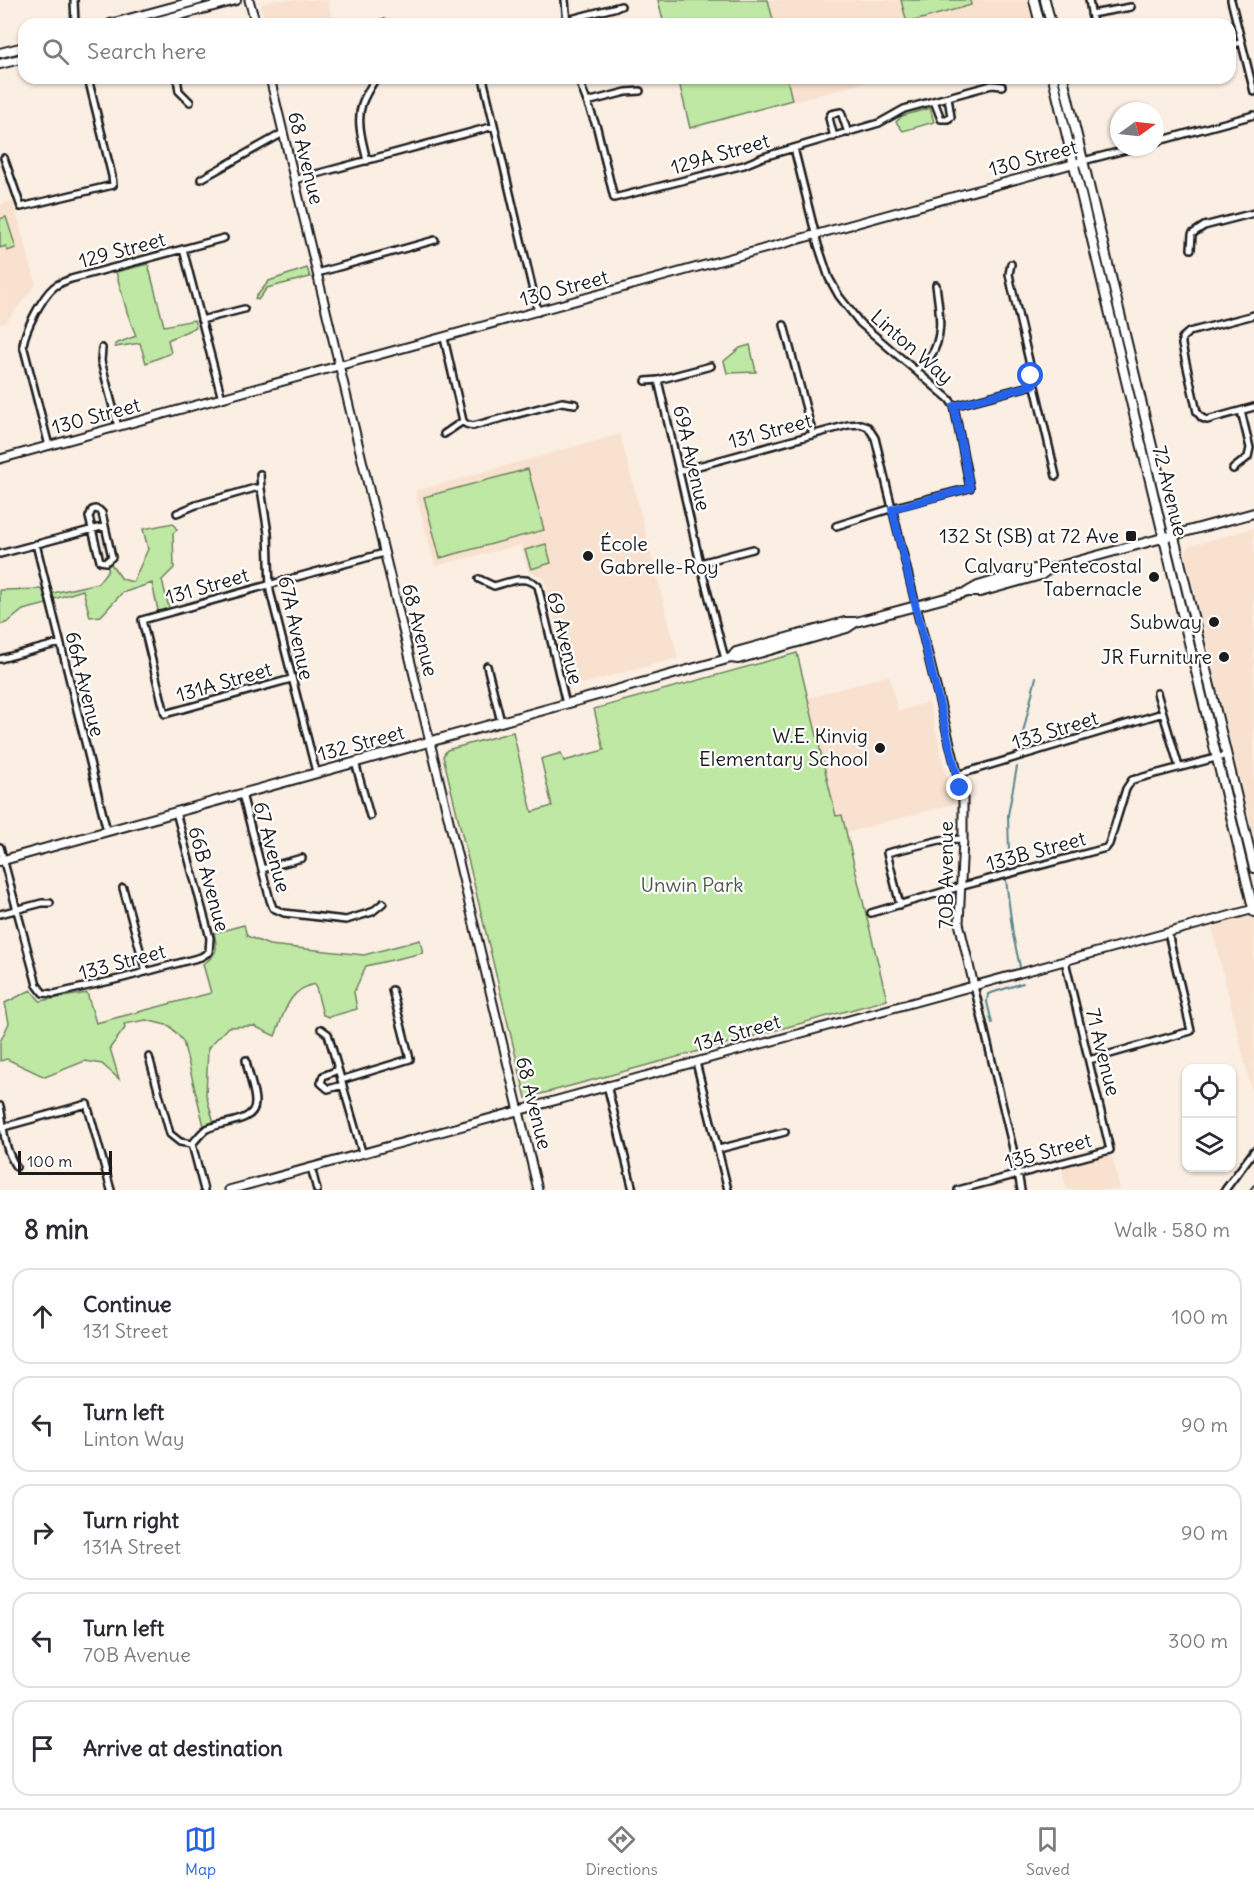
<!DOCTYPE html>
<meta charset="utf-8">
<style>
body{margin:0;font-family:Delius,sans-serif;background:#f7f7f7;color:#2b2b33}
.controls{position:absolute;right:18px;bottom:18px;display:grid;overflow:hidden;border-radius:12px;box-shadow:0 2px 4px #0004}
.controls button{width:54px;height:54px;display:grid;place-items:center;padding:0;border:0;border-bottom:2px solid #e1e1e2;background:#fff;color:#2b2b33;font:30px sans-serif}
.compass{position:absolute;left:1110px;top:102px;width:54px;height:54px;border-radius:50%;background:#fff;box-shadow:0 2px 4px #0004;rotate:75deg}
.scale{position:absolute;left:18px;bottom:15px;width:94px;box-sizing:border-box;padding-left:6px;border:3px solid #1c1c1c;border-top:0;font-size:16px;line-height:21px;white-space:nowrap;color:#1c1c1c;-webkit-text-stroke:4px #fff;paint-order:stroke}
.stop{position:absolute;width:18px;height:18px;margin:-14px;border:4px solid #2563eb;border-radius:50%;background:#fff}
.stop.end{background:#2563eb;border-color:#fff;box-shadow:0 2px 6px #0008}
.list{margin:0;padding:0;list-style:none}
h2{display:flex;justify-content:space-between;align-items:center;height:78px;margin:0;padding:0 24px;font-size:26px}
h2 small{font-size:20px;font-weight:400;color:#7c7c81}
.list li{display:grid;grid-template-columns:39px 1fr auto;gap:18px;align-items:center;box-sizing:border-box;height:96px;margin:0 12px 12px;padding:0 12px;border:2px solid #e1e1e2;border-radius:18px}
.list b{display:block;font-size:22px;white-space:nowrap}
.list p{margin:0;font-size:20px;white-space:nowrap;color:#7c7c81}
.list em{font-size:20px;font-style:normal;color:#7c7c81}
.icon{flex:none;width:33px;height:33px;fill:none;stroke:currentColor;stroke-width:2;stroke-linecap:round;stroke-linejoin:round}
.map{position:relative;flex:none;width:1254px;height:1190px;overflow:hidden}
.search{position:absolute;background:#fff;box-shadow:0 2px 4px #0004;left:18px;right:18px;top:18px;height:66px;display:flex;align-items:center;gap:15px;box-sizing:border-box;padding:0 21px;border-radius:18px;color:#7c7c81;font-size:22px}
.sheet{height:618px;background:#fff}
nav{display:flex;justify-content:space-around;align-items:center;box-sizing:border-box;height:84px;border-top:2px solid #e1e1e2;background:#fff;font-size:16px;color:#7c7c81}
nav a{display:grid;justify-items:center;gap:3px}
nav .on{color:#2563eb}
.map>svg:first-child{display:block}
.built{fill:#f8e2cf}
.green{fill:#bfe8a4;stroke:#6e8260;stroke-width:1.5}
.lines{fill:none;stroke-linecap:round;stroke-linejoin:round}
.stream{stroke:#56878c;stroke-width:2}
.minor-casing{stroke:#1c1c1c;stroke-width:10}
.tertiary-casing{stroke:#1c1c1c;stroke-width:11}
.secondary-casing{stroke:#1c1c1c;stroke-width:12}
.minor{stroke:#fff;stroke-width:5}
.tertiary{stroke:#fff;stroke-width:7}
.secondary{stroke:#fff;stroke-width:8}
.rail{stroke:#1c1c1c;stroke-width:2}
.route{stroke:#2563eb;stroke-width:8}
.poi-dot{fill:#1c1c1c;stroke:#fff;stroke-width:2}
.labels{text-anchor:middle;stroke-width:4.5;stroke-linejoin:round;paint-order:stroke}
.street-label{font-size:20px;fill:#1c1c1c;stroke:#fff}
.poi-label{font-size:20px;fill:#1c1c1c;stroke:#fff;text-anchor:end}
.park-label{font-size:20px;fill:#4d5945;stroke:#fff}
</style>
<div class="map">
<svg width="1254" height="1190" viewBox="0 0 1254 1190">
<rect width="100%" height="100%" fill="#fbeee3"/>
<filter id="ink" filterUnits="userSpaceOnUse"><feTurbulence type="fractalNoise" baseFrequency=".0167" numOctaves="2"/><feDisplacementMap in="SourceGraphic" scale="12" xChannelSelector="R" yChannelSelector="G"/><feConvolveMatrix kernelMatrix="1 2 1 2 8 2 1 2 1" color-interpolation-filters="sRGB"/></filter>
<g filter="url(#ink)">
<path class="built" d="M276 0H328L333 24H265L261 6 264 3Z
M768 0H1027L1033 24H774Z
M787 78H880L793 102Z
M13 201 36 284 6 322 0 324V204Z
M620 434 678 658 570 687 547 586 542 577 528 571 521 545 435 566 415 491Z
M1254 528V838L1185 552 1189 546Z
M889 675 898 711 929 702 953 804 846 833 842 815 837 816 808 698Z
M1252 911 1254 920V1100L1211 924Z
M1109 1152 1113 1159 1120 1190H1067L1061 1166Z"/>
<path class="green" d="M658 0H768L774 24H664Z
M901 0H970L971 5 907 23Z
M678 78H787L792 100 690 128Z
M930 108 934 122 903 131 896 122 902 116Z
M6 217 16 248 7 251 6 246 0 248V219Z
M148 264 164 326 194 320 196 327 168 340 171 353 146 363 140 343 115 347V344L136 336 127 312 116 272Z
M307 268 310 277 267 288 258 300 255 298 269 281Z
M750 345 756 372 727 373 724 361 740 348Z
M528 469 544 530 440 558 424 497Z
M173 523 177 530 173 533 174 568 162 580 170 612 159 615 152 583 122 593 101 616 90 617 83 590 51 600V603L23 610 8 622 0 625V590L48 589 49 594 98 583 108 570V565L111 564 122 579 133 582 148 549 143 529Z
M546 544 551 563 531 569 525 550Z
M797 653 836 816 842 815 887 1000 526 1098 443 756 447 750 513 732 532 812 552 806 541 759 561 753 564 761 604 750 594 709Z
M244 925 247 936 269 945 364 955 420 940 423 953 366 966 354 992 357 1009 329 1017 323 1015 315 984C288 989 284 1014 275 1036L254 1026 228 1027 208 1048 206 1095 214 1123 204 1126 183 1041 170 1026 146 1020 124 1024 125 1028 110 1048 119 1079 102 1064 85 1061 45 1077 7 1059 0 1061V1042L9 1023 5 1003 31 990 40 1001 87 993 96 1023 211 993 203 964C218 954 218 949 214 933Z"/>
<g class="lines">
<path class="stream" d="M1019 750 1036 677
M1007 868 1009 853 1008 815 1017 767
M1006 880 1013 935 1020 967
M992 1023 987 1002 988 994 1023 983"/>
<g class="minor-casing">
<path id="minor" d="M74 0 75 24
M565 0 567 24
M1089 0 1093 24
M1231 0 1254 92
M1091 14 1131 7
M567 20 621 6
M383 24V23
M1230 46 1241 42
M177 78 179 91 190 102
M483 78 538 312
M578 78 597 128 614 198 744 165 763 157 879 123 904 109 992 85 1002 86
M934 101 941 119H948L951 117 948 97
M587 102 626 92 640 91
M834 137 829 118 831 114 841 112 848 133
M1155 142 1254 115
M794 148 818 245 829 278 839 296 860 323 949 399 954 406 970 488 899 506 836 526
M4 158 21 207 113 185 112 176 88 78
M367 161C363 143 356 122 362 104 365 95 371 86 376 78
M1083 161 1137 147
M201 179 283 133
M294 180 494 126
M183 249 222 399
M1191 249 1192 234 1204 226 1254 213
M1011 264 1009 274 1012 288 1056 476
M317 273 435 240
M1254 315 1189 332 1182 338V345L1197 412 1202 418 1207 420 1254 407
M201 320 244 309
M784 325 813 435
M444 338 463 421
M102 348 101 361 118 427
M916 371C920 367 926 362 930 357 945 336 939 309 936 285
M658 380 711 366
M646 381 658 380 700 563 725 659
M954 406 1033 385
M444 434 463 421 466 424 473 426 562 402 575 404
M49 446 23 345C25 330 42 297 54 287 59 283 65 281 71 279L224 238
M1233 469 1248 457 1250 448 1241 411
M680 471 848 425 860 424 868 427 875 438 916 606
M260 474 261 489
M95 509 99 510 102 513 112 557 106 562 100 561 89 517 92 510Z
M177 513 196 505 255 488 261 489 268 533 270 591 316 772
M36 544 107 831
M0 554 105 526
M700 563 753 549
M479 579 494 586C509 582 526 574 538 586L566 704
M0 659 60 643
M487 666 501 722
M291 679 165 714 142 620 384 553
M1157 693 1179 767
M355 762 370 816
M957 775 1163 713
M242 794 270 900 273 908 284 913 346 920 372 912 383 903
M0 847 37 985 43 993 54 994 123 978 201 957 209 952 210 938 176 812
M262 869 302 858
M123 888 146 972
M900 905 887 853 940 840 963 839
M871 913 959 887 1106 848 1109 844 1126 789 1132 780 1227 755
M0 914 42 903H50
M974 986 1016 1161 1021 1190
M321 1029 328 1034 362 1152
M149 1057 170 1134 180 1142 192 1144
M1089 1060 1191 1031 1168 933
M696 1062 728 1190
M338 1070 323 1076 321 1083 328 1089 343 1085
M341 1080 410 1059 392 990
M607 1085 633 1190
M0 1106C5 1131 2 1144 16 1167
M0 1128 87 1104 111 1190
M192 1144C196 1140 200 1134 205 1130 218 1121 256 1124 255 1102 255 1090 248 1074 246 1060
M192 1144 204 1190
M719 1149 785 1132
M311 1167 317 1190
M958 1190 1110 1150 1065 961
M1225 1190 1254 1151"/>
</g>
<g class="tertiary-casing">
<path id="tertiary" d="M249 0 256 24
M270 78 538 1190
M0 459 1083 161
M916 606 963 796V839L959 923 974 986
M229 1190 1254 909"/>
</g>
<g class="secondary-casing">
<path id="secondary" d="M1034 0 1040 24
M1045 0 1051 24
M110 24 199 0
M147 24 236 0
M0 53 24 47
M0 64 24 58
M1053 78 1254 912
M1063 78 1254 868
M969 591 978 586 1038 568 1049 569 1254 513
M731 658 736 652 845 622H856L968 592H980L1041 575 1049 569
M0 861 731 658 738 659 847 628 856 622"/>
</g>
<use href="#minor" class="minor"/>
<use href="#tertiary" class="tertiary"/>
<use href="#secondary" class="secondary"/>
<path class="rail" d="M1250 1190 1254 1185"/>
</g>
</g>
<g class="lines" filter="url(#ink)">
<path class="route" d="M960 788 892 509 970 488 954 406 1033 385 1031 376"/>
</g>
<g class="poi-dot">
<rect x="1125" y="530" width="12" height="12" rx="3"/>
<circle cx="588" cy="556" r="6"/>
<circle cx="1154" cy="577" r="6"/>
<circle cx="1214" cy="622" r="6"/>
<circle cx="1224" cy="657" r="6"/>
<circle cx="880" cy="748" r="6"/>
</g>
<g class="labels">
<g class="street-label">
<text transform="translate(720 154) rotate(-16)" y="7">129A Street</text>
<text transform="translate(306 158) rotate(76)" y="7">68 Avenue</text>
<text transform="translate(1033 158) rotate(-15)" y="7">130 Street</text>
<text transform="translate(122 250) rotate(-15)" y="7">129 Street</text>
<text transform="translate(564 288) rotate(-15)" y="7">130 Street</text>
<text transform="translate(912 347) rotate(41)" y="7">Linton Way</text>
<text transform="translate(96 416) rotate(-15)" y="7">130 Street</text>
<text transform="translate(770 431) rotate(-15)" y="7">131 Street</text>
<text transform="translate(692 458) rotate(77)" y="7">69A Avenue</text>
<text transform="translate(1170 491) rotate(76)" y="7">72 Avenue</text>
<text transform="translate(207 586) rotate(-16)" y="7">131 Street</text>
<text transform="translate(296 628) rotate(78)" y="7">67A Avenue</text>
<text transform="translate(420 630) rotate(76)" y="7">68 Avenue</text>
<text transform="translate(565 638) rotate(76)" y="7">69 Avenue</text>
<text transform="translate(224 682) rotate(-16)" y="7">131A Street</text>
<text transform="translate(85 684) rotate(76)" y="7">66A Avenue</text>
<text transform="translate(1055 730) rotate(-17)" y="7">133 Street</text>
<text transform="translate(361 743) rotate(-15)" y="7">132 Street</text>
<text transform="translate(272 847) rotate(75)" y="7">67 Avenue</text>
<text transform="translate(1036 851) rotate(-15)" y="7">133B Street</text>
<text transform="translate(946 875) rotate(-90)" y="7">70B Avenue</text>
<text transform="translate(209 879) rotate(75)" y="7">66B Avenue</text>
<text transform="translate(122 962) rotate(-15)" y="7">133 Street</text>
<text transform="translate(737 1033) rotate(-16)" y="7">134 Street</text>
<text transform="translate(1103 1052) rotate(76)" y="7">71 Avenue</text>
<text transform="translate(534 1103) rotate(76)" y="7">68 Avenue</text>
<text transform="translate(1048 1151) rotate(-15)" y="7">135 Street</text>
</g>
<g class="poi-label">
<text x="1119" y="543">132 St (SB) at 72 Ave</text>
<text x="600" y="551" text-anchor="start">École<tspan x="600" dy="23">Gabrelle-Roy</tspan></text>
<text x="1142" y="573">Calvary Pentecostal<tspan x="1142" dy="23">Tabernacle</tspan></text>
<text x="1202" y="629">Subway</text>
<text x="1212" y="664">JR Furniture</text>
<text x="868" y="743">W.E. Kinvig<tspan x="868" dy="23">Elementary School</tspan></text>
</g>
<g class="park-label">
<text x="692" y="892">Unwin Park</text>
</g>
</g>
</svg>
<div class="controls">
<button><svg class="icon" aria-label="locate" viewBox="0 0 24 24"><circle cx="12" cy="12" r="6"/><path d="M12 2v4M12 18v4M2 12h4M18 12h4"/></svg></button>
<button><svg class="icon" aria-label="layers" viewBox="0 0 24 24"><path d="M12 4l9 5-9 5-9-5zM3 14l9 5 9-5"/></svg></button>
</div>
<svg class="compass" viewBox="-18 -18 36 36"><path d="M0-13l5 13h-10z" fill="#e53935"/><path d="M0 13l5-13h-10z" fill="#7c7c81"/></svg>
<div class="scale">100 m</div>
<div class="stop" style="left:1031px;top:376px"></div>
<div class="stop end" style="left:960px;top:788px"></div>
<div class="search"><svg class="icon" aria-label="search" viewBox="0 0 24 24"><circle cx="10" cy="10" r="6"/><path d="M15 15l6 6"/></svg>Search here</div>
</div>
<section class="sheet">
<h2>8 min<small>Walk · 580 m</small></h2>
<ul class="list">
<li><svg class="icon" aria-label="ahead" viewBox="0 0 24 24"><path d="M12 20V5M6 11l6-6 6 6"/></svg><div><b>Continue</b><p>131 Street</p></div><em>100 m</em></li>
<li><svg class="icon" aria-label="left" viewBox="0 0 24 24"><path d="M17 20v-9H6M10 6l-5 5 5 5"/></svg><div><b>Turn left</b><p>Linton Way</p></div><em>90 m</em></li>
<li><svg class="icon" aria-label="right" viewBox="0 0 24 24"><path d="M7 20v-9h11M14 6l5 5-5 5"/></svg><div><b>Turn right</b><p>131A Street</p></div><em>90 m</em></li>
<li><svg class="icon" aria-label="left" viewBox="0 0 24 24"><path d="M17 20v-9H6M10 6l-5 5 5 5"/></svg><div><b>Turn left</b><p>70B Avenue</p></div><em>300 m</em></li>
<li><svg class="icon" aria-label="arrive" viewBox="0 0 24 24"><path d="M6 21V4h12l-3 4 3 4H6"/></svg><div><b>Arrive at destination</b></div></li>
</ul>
</section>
<nav>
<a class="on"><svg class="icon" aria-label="map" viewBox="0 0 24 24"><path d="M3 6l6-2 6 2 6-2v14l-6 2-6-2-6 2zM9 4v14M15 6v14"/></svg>Map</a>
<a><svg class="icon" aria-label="directions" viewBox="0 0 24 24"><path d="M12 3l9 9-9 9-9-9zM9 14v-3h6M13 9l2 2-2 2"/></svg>Directions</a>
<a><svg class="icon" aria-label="saved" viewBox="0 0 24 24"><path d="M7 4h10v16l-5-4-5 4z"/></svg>Saved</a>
</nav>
